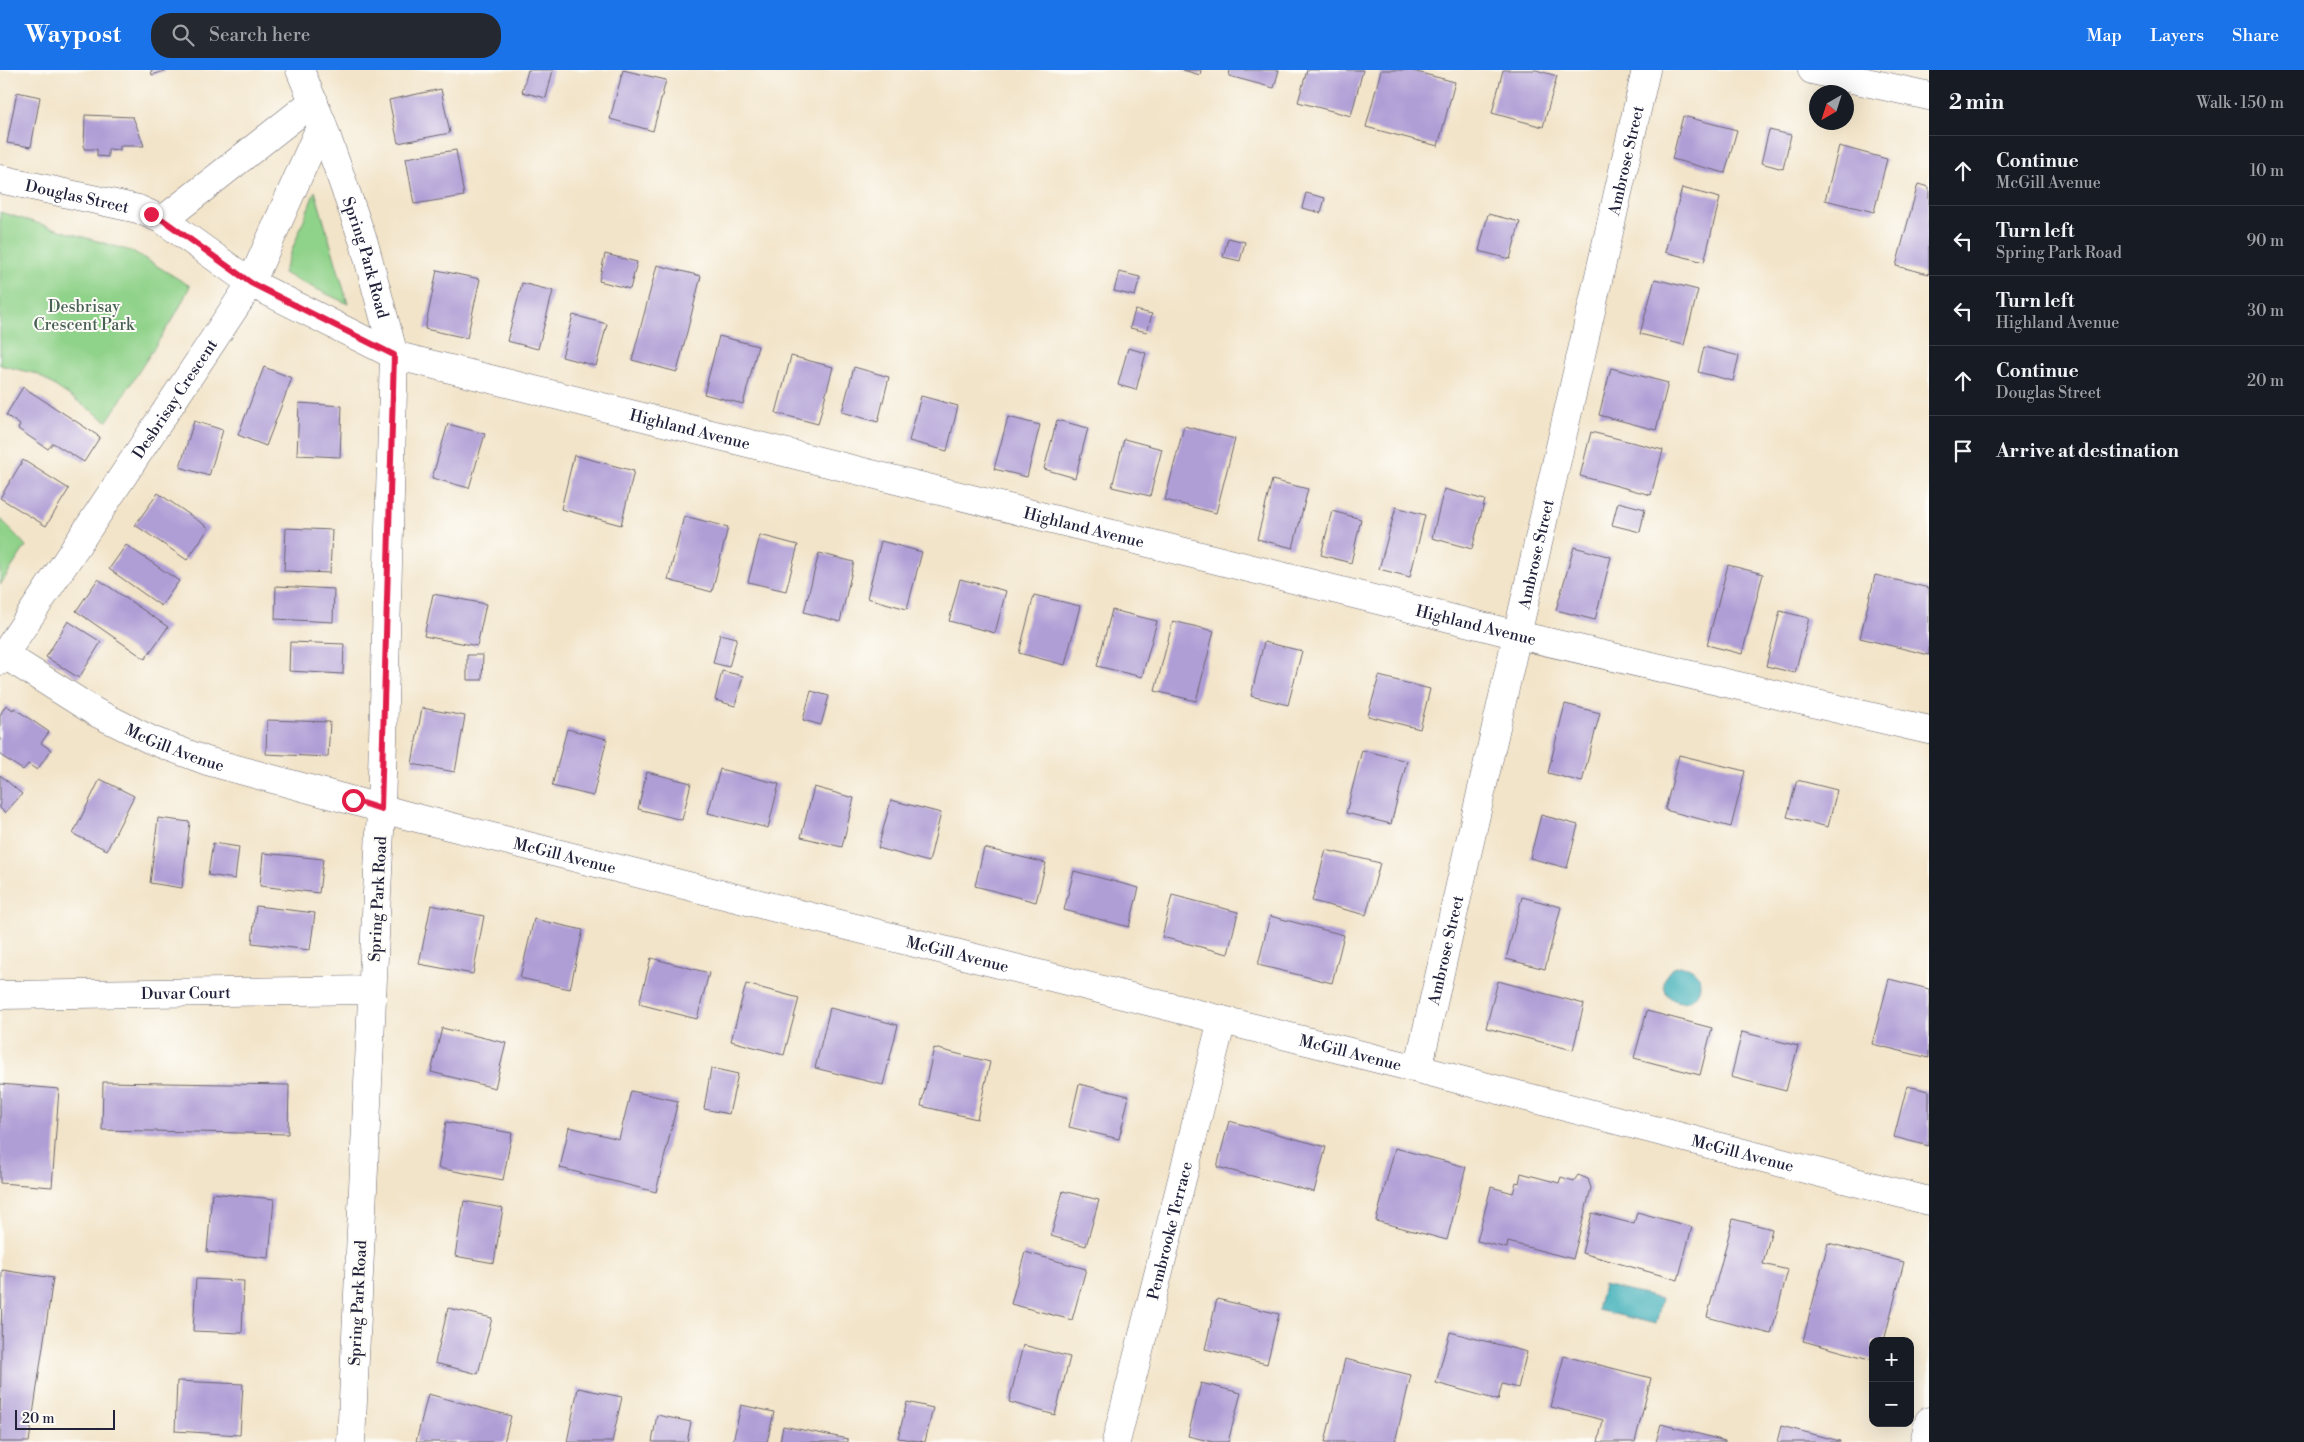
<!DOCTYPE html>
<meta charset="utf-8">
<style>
body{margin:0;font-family:"Libre Bodoni",serif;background:#242831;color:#f1f3f6}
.controls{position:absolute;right:15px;bottom:15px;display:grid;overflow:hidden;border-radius:10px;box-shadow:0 5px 20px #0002}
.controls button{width:45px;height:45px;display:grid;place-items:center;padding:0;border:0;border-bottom:1px solid #363941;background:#171b24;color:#f1f3f6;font:25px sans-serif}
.compass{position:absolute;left:1809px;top:15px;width:45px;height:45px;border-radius:50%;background:#171b24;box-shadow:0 5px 20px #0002;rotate:219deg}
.scale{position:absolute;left:15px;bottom:12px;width:100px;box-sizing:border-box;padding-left:5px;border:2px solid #22223b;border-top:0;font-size:14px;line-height:18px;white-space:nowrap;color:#22223b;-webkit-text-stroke:4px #fdfcf7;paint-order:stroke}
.stop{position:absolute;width:15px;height:15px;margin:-11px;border:4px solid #e11d48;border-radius:50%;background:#fff}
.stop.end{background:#e11d48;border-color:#fff;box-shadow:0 1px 5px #0008}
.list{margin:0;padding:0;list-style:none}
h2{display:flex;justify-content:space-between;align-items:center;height:65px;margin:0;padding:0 20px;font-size:21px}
h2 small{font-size:16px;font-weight:400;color:#9ea1a6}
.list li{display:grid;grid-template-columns:32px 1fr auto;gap:15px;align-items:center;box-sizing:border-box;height:70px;padding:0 20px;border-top:1px solid #363941}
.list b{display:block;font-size:19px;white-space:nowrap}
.list p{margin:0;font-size:16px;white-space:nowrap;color:#9ea1a6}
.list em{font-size:16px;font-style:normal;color:#9ea1a6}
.icon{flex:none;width:28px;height:28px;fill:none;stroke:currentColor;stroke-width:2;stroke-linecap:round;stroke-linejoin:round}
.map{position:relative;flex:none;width:1929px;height:1372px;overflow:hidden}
header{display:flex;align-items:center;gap:30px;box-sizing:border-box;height:70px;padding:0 25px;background:#1a73e8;color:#fff}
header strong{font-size:24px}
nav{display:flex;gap:28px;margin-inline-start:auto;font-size:18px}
.search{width:350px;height:45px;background:#242831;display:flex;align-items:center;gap:12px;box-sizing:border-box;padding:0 18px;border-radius:20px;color:#9ea1a6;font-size:19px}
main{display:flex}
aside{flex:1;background:#171b24}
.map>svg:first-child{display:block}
.green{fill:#8fd289;stroke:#587a62}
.water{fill:#3eafb8;stroke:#30687a}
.building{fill:#af9dd5}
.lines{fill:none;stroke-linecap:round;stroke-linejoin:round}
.minor-casing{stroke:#6b666d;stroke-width:29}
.minor{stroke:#fff;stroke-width:28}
.route{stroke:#e11d48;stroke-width:6}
.labels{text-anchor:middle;stroke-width:4;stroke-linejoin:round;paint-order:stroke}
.street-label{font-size:16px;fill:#22223b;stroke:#fdfcf7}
.park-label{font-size:16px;fill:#486056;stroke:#fdfcf7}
</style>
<header>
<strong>Waypost</strong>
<div class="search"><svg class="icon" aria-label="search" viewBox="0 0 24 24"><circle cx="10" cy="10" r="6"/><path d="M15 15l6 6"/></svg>Search here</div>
<nav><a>Map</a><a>Layers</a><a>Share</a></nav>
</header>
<main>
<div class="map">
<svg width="1929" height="1372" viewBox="0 0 1929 1372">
<rect width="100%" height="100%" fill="#fdfcf7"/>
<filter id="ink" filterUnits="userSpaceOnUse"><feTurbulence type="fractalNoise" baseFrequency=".02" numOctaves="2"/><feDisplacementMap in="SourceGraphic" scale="10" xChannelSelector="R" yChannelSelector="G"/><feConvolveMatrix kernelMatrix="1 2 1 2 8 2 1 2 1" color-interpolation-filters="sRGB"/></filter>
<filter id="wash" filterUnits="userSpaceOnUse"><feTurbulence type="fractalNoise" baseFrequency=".0096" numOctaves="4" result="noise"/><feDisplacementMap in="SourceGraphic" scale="20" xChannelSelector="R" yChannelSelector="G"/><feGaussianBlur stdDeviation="1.12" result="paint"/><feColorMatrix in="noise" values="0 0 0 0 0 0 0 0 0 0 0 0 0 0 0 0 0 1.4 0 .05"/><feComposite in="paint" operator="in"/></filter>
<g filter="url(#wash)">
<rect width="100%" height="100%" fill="#f2e4c9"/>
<path class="green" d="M315 121 348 234 283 203Z
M0 142 134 182 190 216 177 242 107 351 37 304 0 295Z
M0 448 26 476 0 515Z"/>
<path class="water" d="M1664 914a18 18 0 1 1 36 0a18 18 0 1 1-36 0Z
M1603 1215 1662 1229 1656 1254 1597 1240Z"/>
<g id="blocks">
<path class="building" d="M151 0H168L152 5Z
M528 0H553L546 28 522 22Z
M623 0 666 10 653 61 610 49Z
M1183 0H1201L1200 5Z
M1230 0H1279L1274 18 1229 6Z
M1307 0H1363L1351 46 1298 32Z
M1381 0H1409L1455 12 1438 76 1366 57Z
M1503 0H1536L1557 6 1543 57 1492 43Z
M441 19 450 63 398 73 389 30Z
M17 22 40 27 31 77 7 73Z
M85 45 133 47 144 76H120V80L108 79V87L97 86V79H84Z
M1683 46 1737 60 1725 103 1672 89Z
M1769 60 1791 65 1783 99 1761 93Z
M1839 76 1887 89 1874 142 1825 130Z
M456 80 464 126 414 134 406 88Z
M1918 114 1929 117V204L1896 196Z
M1682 118 1720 128 1704 192 1665 182Z
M1306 123 1325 128 1321 143 1302 138Z
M1488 144 1520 152 1510 189 1479 181Z
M1228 168 1245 172 1240 191 1223 187Z
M605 184 637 192 630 219 599 211Z
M657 195 701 206 677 302 632 290Z
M437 200 480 209 467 268 425 259Z
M1119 202 1140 207 1135 226 1114 221Z
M1655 209 1698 220 1684 275 1640 264Z
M522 213 553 221 538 279 507 271Z
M1135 240 1152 244 1147 262 1130 258Z
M573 245 607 254 596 296 562 287Z
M719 266 758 276 743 334 704 324Z
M1704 277 1739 286 1733 311 1698 302Z
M1128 278 1146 283 1136 320 1118 315Z
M791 286 833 297 818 354 776 343Z
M264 297 292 308 266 376 238 365Z
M854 297 889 307 878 352 842 342Z
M1611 298 1668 313 1656 360 1599 345Z
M23 317 100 367 84 392 53 373 48 379 18 359 20 355 6 345Z
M921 326 958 336 947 381 909 371Z
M299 333 342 336 340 387 297 385Z
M1008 347 1040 355 1027 407 994 399Z
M1057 350 1088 358 1075 408 1044 399Z
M194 351 223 360 209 406 180 397Z
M448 354 485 364 469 418 432 408Z
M1184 356 1235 369 1216 443 1165 430Z
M1591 362 1663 380 1651 425 1580 406Z
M1124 369 1162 379 1150 426 1112 417Z
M574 385 634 401 621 455 561 439Z
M23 390 69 419 46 456 0 428Z
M1272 410 1308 419 1293 478 1257 469Z
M1444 419 1485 430 1472 479 1432 468Z
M158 423 209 458 187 490 135 455Z
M1618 432 1645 439 1640 462 1612 455Z
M1396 437 1425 445 1410 507 1379 499Z
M1332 441 1361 449 1351 493 1321 485Z
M684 446 728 457 712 522 668 510Z
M286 458 332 460 330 503 284 501Z
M760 465 798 475 786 521 748 512Z
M881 471 922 482 907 539 867 528Z
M126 475 179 511 161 536 109 499Z
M1574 477 1611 487 1595 550 1556 540Z
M819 483 854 492 840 552 804 542Z
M1728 495 1763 504 1742 584 1707 575Z
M1875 505 1929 518V585L1860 568Z
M98 509 168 557 145 589 76 541Z
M960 509 1006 521 995 563 949 551Z
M276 516 334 519 333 552 275 549Z
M433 524 486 534 477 576 424 566Z
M1034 525 1080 536 1065 595 1019 583Z
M1112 540 1157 551 1142 607 1097 596Z
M1780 541 1809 548 1795 603 1766 596Z
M68 551 101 572 79 608 46 587Z
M1173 551 1214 561 1196 631 1155 621Z
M720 564 737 568 729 597 713 593Z
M290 572 344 574 343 604 289 601Z
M1264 572 1302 581 1288 635 1251 626Z
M467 585H483L482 610H467Z
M722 601 743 606 735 636 715 630Z
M1379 606 1430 619 1420 659 1368 646Z
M811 621 829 626 821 655 803 650Z
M1565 634 1600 643 1582 712 1548 703Z
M6 635 13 640 14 638 49 662 41 673 51 680 37 700 28 694 23 700 0 685V645Z
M422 638 465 646 455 702 412 694Z
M267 650 330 652 328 687 266 684Z
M567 659 607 669 593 726 552 716Z
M1362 680 1407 691 1391 754 1346 743Z
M1679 685 1745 701 1731 757 1665 740Z
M720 699 779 714 768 758 708 743Z
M647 702 691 713 682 750 638 739Z
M0 705 22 724 5 743 0 738Z
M100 709 134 726 107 780 73 764Z
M1797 710 1837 720 1828 757 1787 747Z
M814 717 854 728 842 777 801 767Z
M891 730 941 743 929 792 878 778Z
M1541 745 1578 755 1567 798 1530 788Z
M158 748 190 752 182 818 150 813Z
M213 773 239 777 235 809 208 805Z
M984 778 1046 793 1036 832 975 816Z
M1326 780 1380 793 1366 845 1312 831Z
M263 783 323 789 319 823 260 816Z
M1074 801 1139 818 1129 857 1064 840Z
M1172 825 1238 842 1228 884 1162 867Z
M1522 827 1561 837 1545 899 1506 889Z
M431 835 484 846 473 904 419 894Z
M256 836 315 843 310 880 252 873Z
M1270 846 1344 865 1332 913 1258 895Z
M534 849 583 860 570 919 520 908Z
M651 888 709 903 697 949 639 934Z
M1889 909 1929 919V988L1872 974Z
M1498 911 1584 934 1573 980 1486 958Z
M746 914 799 928 784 985 731 971Z
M830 938 898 955 883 1015 815 998Z
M1647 941 1712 958 1700 1005 1634 988Z
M442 958 506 973 495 1018 431 1002Z
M1742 962 1798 976 1786 1021 1731 1007Z
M934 978 990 992 977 1049 921 1036Z
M711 998 738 1004 729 1044 704 1039Z
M103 1012 289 1015 288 1064 102 1060Z
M0 1014 59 1019 52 1117 0 1113Z
M1079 1014 1129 1026 1119 1069 1069 1057Z
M1907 1016 1929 1021V1076L1894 1067Z
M631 1021 678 1031 656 1122 560 1098 569 1057 619 1069Z
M1229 1051 1326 1077 1314 1122 1217 1097Z
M446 1052 512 1063 503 1110 438 1098Z
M1395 1078 1466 1097 1447 1170 1376 1151Z
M1521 1103 1559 1113 1561 1107 1574 1111 1578 1105 1588 1109 1591 1118 1573 1189 1508 1172 1507 1178 1477 1171 1491 1117 1513 1123 1516 1112 1519 1113Z
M1063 1121 1099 1130 1086 1176 1051 1166Z
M212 1123 274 1129 269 1188 207 1182Z
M464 1131 503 1138 494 1193 455 1186Z
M1637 1142 1692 1157 1678 1210 1582 1183 1592 1143 1634 1154Z
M1733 1149 1772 1159 1763 1194 1788 1200 1771 1264 1707 1247Z
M1828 1173 1904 1192 1884 1271H1873V1290L1803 1271Z
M1025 1182 1086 1199 1072 1250 1011 1234Z
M2 1200 53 1208 29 1372H0Z
M196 1209 244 1211 242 1263 193 1261Z
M1217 1229 1279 1244 1267 1294 1205 1279Z
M448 1238 492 1248 478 1304 435 1293Z
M1450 1262 1527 1282 1518 1318 1502 1314 1498 1330 1436 1313Z
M1023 1275 1070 1287 1055 1345 1009 1332Z
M1564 1286 1651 1308 1635 1372H1598L1603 1350 1551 1337Z
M1345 1289 1411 1305 1395 1372H1325Z
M177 1311 243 1314 240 1365 175 1361Z
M1201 1313 1241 1323 1228 1372H1213L1188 1366Z
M578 1318 622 1327 612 1372H567Z
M428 1324 511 1346 504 1372H416Z
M907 1332 933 1338 925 1372 898 1368Z
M741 1335 774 1342 767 1372H733Z
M657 1345 691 1352 687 1372H652Z
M1661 1354 1725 1371V1372H1656Z
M783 1356 848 1369V1372H780Z
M1781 1356 1840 1371V1372H1777Z"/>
</g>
</g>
<g filter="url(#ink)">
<use href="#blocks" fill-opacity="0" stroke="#6b666d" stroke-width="1"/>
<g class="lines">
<g class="minor-casing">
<g id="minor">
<path id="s1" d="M300 0 322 53 364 173 394 285 381 739 351 1372"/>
<path d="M1812 0 1929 26"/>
<path id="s2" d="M0 109 138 139 163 150 251 213 394 285 1518 565 1929 660"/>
<path d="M163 150 314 31"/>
<path id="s3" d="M5 585 95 642 151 670 207 691 405 745 1418 999 1929 1131"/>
<path id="s4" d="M0 591 251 213 322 53"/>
<path id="s5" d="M0 925 372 920"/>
<path id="s6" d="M1418 999 1646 0"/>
<path id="s7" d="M1116 1372 1222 950"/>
<path d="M1924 1372 1929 1351"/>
</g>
</g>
<use href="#minor" class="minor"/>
</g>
</g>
<g class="lines" filter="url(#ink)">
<path class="route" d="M151 144 163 150 251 213 394 285 381 739 353 730"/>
</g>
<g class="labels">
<g class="street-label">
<text dy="6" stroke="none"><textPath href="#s6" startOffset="932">Ambrose Street</textPath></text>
<text dy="6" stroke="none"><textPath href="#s2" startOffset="79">Douglas Street</textPath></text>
<text dy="6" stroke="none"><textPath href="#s1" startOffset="199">Spring Park Road</textPath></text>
<text dy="6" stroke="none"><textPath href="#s4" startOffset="315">Desbrisay Crescent</textPath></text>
<text dy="6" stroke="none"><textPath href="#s2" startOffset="742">Highland Avenue</textPath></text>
<text dy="6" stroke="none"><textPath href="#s2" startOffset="1148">Highland Avenue</textPath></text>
<text dy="6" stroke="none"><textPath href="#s6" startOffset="528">Ambrose Street</textPath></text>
<text dy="6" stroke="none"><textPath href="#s2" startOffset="1552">Highland Avenue</textPath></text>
<text dy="6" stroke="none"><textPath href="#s3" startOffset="194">McGill Avenue</textPath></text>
<text dy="6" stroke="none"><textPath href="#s3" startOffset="599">McGill Avenue</textPath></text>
<text transform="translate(377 829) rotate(-87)" y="6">Spring Park Road</text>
<text dy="6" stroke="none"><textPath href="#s6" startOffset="122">Ambrose Street</textPath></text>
<text dy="6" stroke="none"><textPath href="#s3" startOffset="1004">McGill Avenue</textPath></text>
<text dy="6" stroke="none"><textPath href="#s5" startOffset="186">Duvar Court</textPath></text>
<text dy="6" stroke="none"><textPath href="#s3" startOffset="1409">McGill Avenue</textPath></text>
<text dy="6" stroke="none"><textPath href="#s3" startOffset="1814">McGill Avenue</textPath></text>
<text dy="6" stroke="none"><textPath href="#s7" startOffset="218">Pembrooke Terrace</textPath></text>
<text transform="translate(357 1233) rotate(-87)" y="6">Spring Park Road</text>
</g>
<g class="park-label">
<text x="84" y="242">Desbrisay<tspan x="84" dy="18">Crescent Park</tspan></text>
</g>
</g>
</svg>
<div class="controls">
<button>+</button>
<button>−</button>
</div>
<svg class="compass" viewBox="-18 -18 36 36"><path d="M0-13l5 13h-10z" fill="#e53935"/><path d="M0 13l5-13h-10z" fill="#9ea1a6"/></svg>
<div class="scale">20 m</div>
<div class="stop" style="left:353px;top:730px"></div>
<div class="stop end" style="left:151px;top:144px"></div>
</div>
<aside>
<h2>2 min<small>Walk · 150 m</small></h2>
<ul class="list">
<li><svg class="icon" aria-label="ahead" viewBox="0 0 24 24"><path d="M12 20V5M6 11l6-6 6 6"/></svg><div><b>Continue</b><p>McGill Avenue</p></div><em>10 m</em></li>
<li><svg class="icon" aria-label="left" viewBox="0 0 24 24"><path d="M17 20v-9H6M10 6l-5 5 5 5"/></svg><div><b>Turn left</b><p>Spring Park Road</p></div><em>90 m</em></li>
<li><svg class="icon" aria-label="left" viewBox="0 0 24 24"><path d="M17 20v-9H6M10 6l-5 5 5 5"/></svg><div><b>Turn left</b><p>Highland Avenue</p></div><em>30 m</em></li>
<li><svg class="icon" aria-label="ahead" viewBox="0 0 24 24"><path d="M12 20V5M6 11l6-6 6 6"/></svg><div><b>Continue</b><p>Douglas Street</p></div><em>20 m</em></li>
<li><svg class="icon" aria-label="arrive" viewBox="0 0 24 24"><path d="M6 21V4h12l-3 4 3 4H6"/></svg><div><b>Arrive at destination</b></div></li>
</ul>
</aside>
</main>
